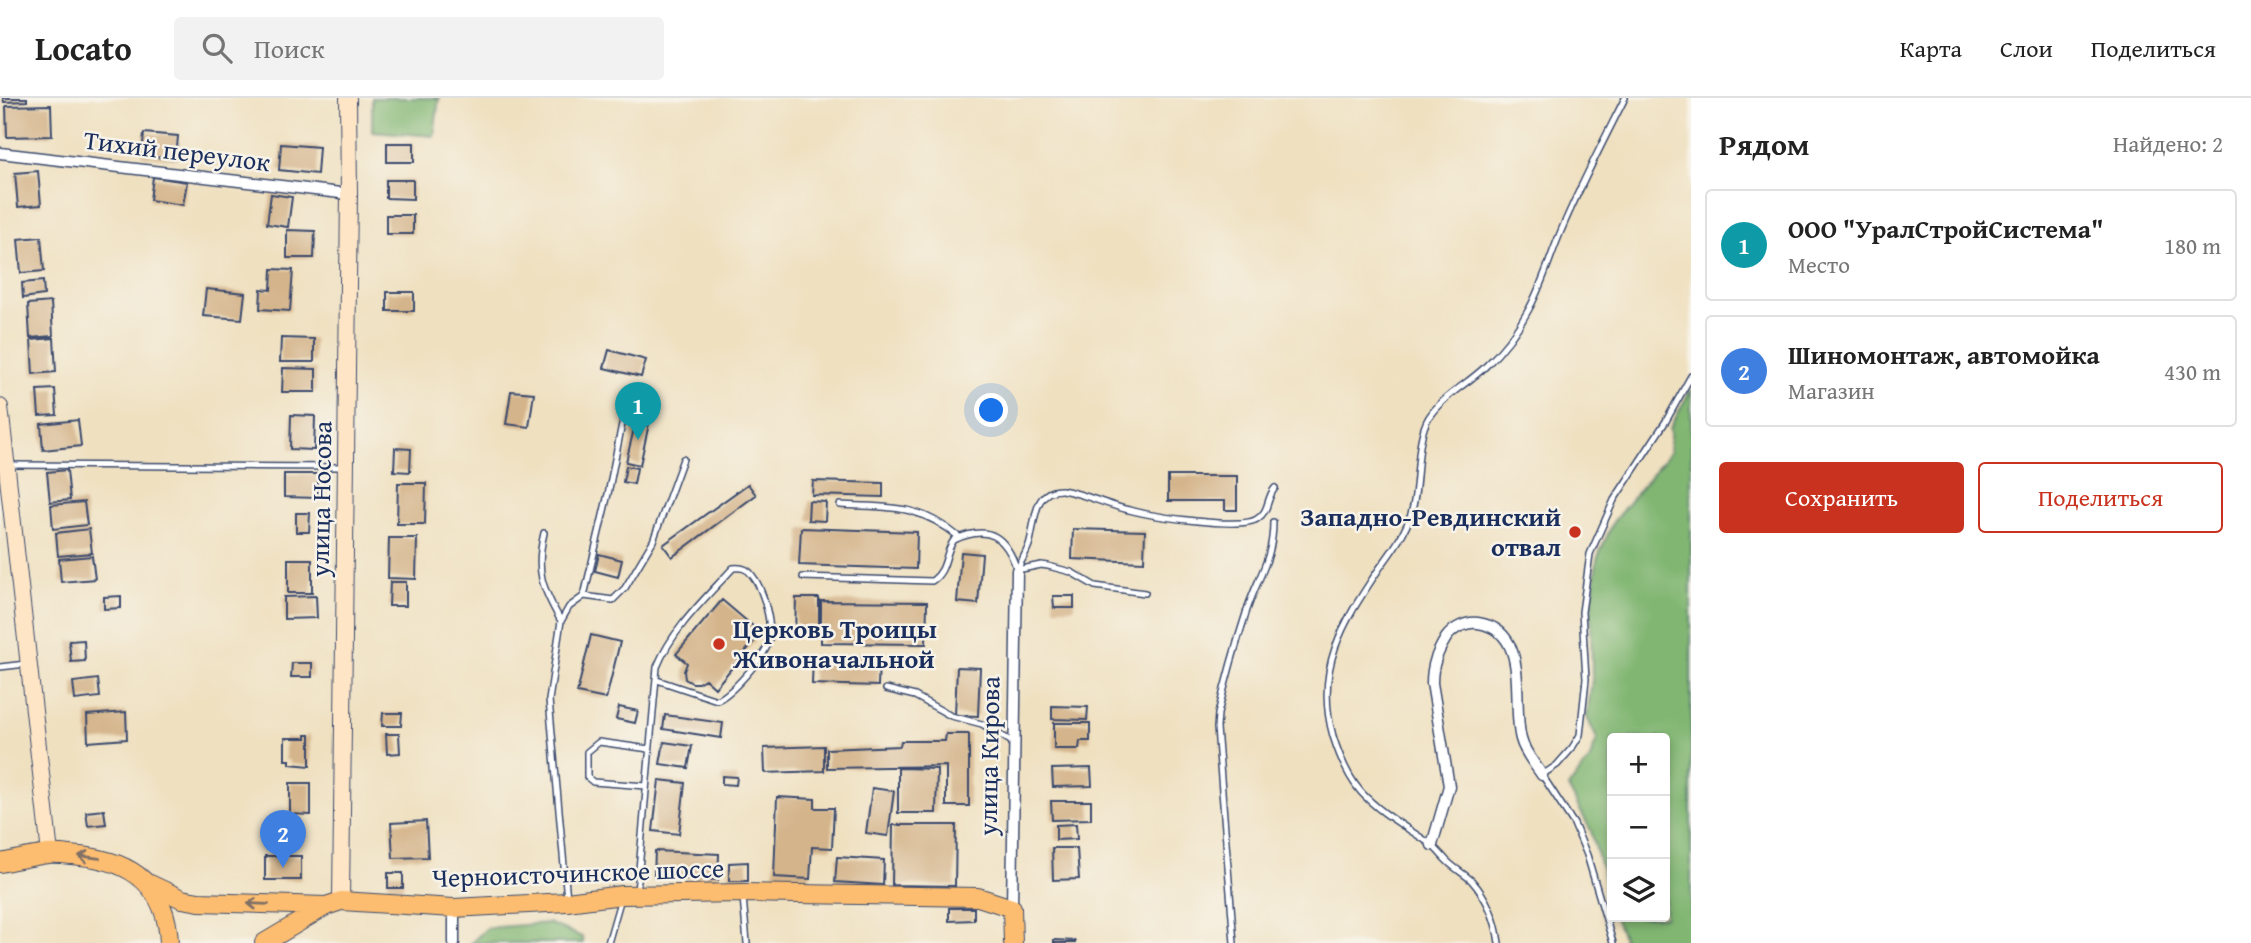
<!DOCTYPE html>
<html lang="ru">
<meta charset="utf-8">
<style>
body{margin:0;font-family:"Gentium Book Plus",serif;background:#f2f2f2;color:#222}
.controls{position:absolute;right:21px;bottom:21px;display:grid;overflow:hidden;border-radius:7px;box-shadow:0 4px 10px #0003}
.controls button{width:63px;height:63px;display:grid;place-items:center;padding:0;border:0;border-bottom:2px solid #e0e0e0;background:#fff;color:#222;font:35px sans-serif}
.you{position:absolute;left:992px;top:313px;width:24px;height:24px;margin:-18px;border:5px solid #fff;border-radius:50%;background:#1a73e8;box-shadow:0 0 0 10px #1a73e833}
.badge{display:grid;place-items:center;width:46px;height:46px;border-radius:50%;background:#c8321e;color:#fff;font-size:23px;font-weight:700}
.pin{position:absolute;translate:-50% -58px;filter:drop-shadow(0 2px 4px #0008)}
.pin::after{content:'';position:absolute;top:37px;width:24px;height:21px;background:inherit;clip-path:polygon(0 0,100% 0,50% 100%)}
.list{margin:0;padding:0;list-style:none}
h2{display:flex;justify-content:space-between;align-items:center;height:91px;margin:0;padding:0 28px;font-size:30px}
h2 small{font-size:23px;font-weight:400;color:#767676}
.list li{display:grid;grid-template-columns:46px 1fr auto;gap:21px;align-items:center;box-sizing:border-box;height:112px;margin:0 14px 14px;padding:0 14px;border:2px solid #e0e0e0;border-radius:7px}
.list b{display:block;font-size:26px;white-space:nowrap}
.list p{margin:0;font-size:23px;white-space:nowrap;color:#767676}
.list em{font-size:23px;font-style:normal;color:#767676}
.actions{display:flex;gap:14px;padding:21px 28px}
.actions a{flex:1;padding:16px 0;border:2px solid #c8321e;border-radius:7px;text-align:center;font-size:24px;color:#c8321e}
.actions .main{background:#c8321e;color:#fff}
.icon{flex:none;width:38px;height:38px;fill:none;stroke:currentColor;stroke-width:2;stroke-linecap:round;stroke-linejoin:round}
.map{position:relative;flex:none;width:1691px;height:845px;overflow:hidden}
header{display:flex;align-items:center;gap:42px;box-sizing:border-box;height:98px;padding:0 35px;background:#fff;border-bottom:2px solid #e0e0e0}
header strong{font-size:33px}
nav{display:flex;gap:38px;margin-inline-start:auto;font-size:24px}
.search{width:490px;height:63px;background:#f2f2f2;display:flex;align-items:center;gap:18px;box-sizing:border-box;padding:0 24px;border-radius:7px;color:#767676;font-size:26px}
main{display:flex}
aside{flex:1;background:#fff}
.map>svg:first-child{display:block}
.forest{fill:#81b672;stroke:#4e7268;stroke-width:2}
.building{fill:#d4b48a}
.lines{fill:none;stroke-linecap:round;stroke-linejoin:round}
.lane-casing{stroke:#3b4a6d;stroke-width:8}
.street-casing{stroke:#3b4a6d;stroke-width:13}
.secondary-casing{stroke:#3b4a6d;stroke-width:18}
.primary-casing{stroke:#3b4a6d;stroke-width:20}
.lane{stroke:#fff;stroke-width:5}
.street{stroke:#fff;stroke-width:10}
.secondary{stroke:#fee5c5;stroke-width:16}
.primary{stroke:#fcbd6f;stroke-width:18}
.oneway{stroke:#806f66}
.poi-dot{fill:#c8321e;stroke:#f7f3e8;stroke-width:2.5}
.labels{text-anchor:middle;stroke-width:5;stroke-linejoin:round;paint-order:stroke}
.street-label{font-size:26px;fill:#1b2f5e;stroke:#f7f3e8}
.poi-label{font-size:26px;font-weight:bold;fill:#1b2f5e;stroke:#f7f3e8;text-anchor:end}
</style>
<header>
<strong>Locato</strong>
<div class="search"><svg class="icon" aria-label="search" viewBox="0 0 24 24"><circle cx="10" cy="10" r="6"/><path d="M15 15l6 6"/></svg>Поиск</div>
<nav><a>Карта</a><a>Слои</a><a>Поделиться</a></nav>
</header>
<main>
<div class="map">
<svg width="1691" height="845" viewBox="0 0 1691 845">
<rect width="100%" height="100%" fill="#f7f3e8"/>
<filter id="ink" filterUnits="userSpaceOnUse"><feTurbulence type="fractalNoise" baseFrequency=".0143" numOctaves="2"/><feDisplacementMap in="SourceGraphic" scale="14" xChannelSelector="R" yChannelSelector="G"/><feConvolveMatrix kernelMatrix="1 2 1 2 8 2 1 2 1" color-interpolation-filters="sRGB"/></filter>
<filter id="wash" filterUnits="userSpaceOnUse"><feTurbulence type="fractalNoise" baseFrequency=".00686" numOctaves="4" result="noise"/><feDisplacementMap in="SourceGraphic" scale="28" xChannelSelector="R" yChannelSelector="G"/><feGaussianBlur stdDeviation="1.57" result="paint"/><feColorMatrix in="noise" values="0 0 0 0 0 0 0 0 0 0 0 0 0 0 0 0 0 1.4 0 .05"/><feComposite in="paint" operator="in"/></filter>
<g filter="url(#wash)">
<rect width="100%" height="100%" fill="#efe0c0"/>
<path class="forest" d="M372 0H439L434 38 372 33Z
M1691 291V845H1625L1615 819H1665V640H1612V809L1591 733 1568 689 1589 663 1597 641 1587 619 1592 581 1591 513 1597 461 1613 424 1670 354V330Z
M548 825 582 839 583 845H471L487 830Z"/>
<g id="blocks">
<path class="building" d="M3 0H27V3L4 4Z
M51 7 52 38 7 39 6 8Z
M144 35 178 38 176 61 142 58Z
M387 45H414V64H387Z
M281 46 319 49 317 76 279 72Z
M38 73 41 107 18 109 15 75Z
M153 79 187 84 183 107 150 102Z
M386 82H413V101L386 100Z
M271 96 292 99 288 129 267 126Z
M386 117H413V136H386Z
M287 132 315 133 314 160H287Z
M41 139 44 173 21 175 18 141Z
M272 171 293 172 290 213 260 211 261 191 271 192Z
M43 183 44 197 23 200 22 185Z
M206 191 245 195 242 221 203 218Z
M387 194H414V213H387Z
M51 204 53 238 30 240 28 206Z
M54 240 56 274 33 276 31 242Z
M281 240 314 241V264H280Z
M609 252 646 262 641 279 604 270Z
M283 270 316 271V294H282Z
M55 291 57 317 39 318 37 292Z
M511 293 534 295 529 329 506 326Z
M291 317 315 318 314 352 290 351Z
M637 318 650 321 640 367 626 364Z
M78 322 81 348 43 352 41 326Z
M395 350 411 351 410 374 394 373Z
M626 368 637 370 634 386 623 384Z
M67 372 70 402 50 404 47 374Z
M284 376H318V400L284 399Z
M1168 378H1237V412H1225V403H1168Z
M813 383 883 385V399L812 397Z
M398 385H426L425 426H397Z
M748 386 756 397 672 459 663 447Z
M809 403 826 404 825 423 808 422Z
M84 404 87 427 53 431 51 407Z
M296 415H310L309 434H296Z
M801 430 917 434 916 471 799 467Z
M89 431 92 455 58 458 56 435Z
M1073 431 1145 433 1144 464 1072 461Z
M389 440H417L416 481 388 480Z
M961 454 982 456 978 506 957 504Z
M599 456 622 462 618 479 595 473Z
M92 458 95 481 61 484 59 461Z
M288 461H312V495H288Z
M390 484H406V508H389Z
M121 498V510L104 511V499Z
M316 498 317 520 284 521V499Z
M1053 498H1074V510H1054Z
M796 500H819V537H795Z
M722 502 761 535 715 590 705 581 698 585H692L685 581 684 573 687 565 676 556Z
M821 503 927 504 926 546 821 545Z
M591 537 620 544 606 601 577 595Z
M84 542 85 563 71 564 69 543Z
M813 558 879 560 878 588 812 586Z
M292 565H312V579H291Z
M957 569 980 570 978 618 955 617Z
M98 581 100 599 75 602 73 584Z
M1052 608 1088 609 1087 622 1052 621Z
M619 609 638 613 635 625 616 621Z
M126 614 127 641 88 644 87 617Z
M383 615H402L401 628H382Z
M665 617 723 625 721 640 663 631Z
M1054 625H1090V643H1080L1079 651H1054Z
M386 636H399L400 655 387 656Z
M946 636H969V708H946V668L827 670V651L900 648 901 643H945Z
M306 637H310V668L290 666V662H285V640H306Z
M664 644 692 648 688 670 660 666Z
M824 648V673L765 675 764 650Z
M898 670 937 671 936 715H898Z
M1091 670 1092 688 1053 689 1052 671Z
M722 678 737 679 736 687 722 686Z
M659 682 685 685 679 736 653 733Z
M290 685H311V717L290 716Z
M872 690 894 693 888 738 866 735Z
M777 699 815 701V710H834L832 750 812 749 810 781 774 779Z
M1051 703H1091V721L1052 722Z
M104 712 106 726 88 728 86 714Z
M284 721H300V740H283Z
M426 723 428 759 393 760 391 725Z
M1076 726 1077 741 1056 742V727Z
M893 727H956L955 788 892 787Z
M1052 750H1077L1079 781 1053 782Z
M655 753 719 756 718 782 654 779Z
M265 758H301V782H265Z
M837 759 884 762 883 787 835 784Z
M748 764V783H729V765Z
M388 775H403V790H388Z
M949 810H974V822L949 823Z
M1054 842 1075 843V845H1054Z"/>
</g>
</g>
<g filter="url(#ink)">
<use href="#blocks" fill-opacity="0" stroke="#3b4a6d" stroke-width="2"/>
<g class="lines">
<g class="lane-casing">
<path id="lane" d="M9 367 342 369
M840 407C891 410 918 405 959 439
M544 435C535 473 542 490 561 523
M803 479 932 483C948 472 944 455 954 442 989 426 1006 438 1017 472
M1145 495 1095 488 1071 474 1048 468 1041 467 1017 472C1021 464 1026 455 1029 447 1036 425 1032 391 1062 392 1085 396 1107 407 1129 412 1151 418 1241 432 1257 421 1270 413 1266 400 1275 390
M584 498 613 502 625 490 653 443 683 361
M0 569 26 566
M886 591 915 598 951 618 982 626 1014 645
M646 688 593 684 587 679V654L599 644 649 651
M637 794 657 569C673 530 705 501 733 470 741 469 747 470 752 477 763 490 774 529 768 546 763 560 731 597 717 602L657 582
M743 799 747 845
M567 801 549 602 561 523 569 509 584 498 608 396 625 311
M608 845 621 800
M1234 845 1217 630 1218 616C1226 581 1236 546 1247 512 1258 478 1273 462 1273 424
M1499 845C1496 822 1487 800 1472 783 1465 776 1455 771 1447 763 1441 757 1436 750 1429 745 1406 729 1380 715 1361 694 1348 679 1339 657 1333 638 1314 570 1343 525 1379 471 1390 456 1402 440 1409 422 1421 391 1414 343 1429 319 1442 299 1467 286 1484 270 1501 254 1518 232 1529 211 1542 187 1550 159 1561 133 1580 88 1603 44 1625 0
M1613 845 1587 757 1574 726 1542 677 1557 667 1572 650 1580 637 1586 581 1582 514 1590 456 1614 402 1666 323 1691 278"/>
</g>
<g class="street-casing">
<path id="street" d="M0 55 349 96
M1432 747 1449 688 1432 585C1432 567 1437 555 1446 540 1453 530 1467 523 1478 525 1532 533 1511 604 1521 641 1524 654 1535 666 1542 677
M454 810V845
M1012 810 1017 472"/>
</g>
<g class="secondary-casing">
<path id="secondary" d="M0 309 50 756
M341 803 349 96 348 0"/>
</g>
<g class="primary-casing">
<path id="primary" d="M0 765C16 762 32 758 48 756 58 755 69 757 80 758 133 763 167 789 169 845
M150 786 182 801 199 804 326 808 341 803 454 810 567 804 622 797 743 795 978 799 1012 810 1013 845
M264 845 326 808"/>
</g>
<use href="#lane" class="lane"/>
<use href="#street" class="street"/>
<use href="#secondary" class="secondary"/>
<use href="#primary" class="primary"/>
</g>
<defs><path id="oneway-shaft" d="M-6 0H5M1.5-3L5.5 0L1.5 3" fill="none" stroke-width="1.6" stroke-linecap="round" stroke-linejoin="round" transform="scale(1.75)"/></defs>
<g class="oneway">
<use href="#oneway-shaft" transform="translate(89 759) rotate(-173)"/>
<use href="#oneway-shaft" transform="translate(258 806) rotate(-178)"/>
</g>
</g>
<g class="poi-dot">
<circle cx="1575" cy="434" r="7"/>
<circle cx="719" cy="546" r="7"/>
</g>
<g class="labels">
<g class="street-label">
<text transform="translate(177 53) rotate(7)" y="9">Тихий переулок</text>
<text transform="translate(321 401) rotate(-89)" y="9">улица Носова</text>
<text transform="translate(989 658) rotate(-89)" y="9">улица Кирова</text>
<text transform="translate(578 775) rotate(-2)" y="9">Черноисточинское шоссе</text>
</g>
<g class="poi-label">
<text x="1561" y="428">Западно-Ревдинский<tspan x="1561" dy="30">отвал</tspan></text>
<text x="733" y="540" text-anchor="start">Церковь Троицы<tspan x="733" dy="30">Живоначальной</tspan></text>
</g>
</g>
</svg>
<div class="controls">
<button>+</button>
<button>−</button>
<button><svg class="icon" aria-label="layers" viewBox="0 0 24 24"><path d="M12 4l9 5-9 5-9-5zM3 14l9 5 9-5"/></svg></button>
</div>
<div class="you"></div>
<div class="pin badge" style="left:638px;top:342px;background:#0f9aa8">1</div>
<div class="pin badge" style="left:283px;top:770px;background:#3f7fe0">2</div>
</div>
<aside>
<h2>Рядом<small>Найдено: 2</small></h2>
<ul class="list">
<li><span class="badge" style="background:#0f9aa8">1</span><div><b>ООО &quot;УралСтройСистема&quot;</b><p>Место</p></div><em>180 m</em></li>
<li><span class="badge" style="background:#3f7fe0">2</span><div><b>Шиномонтаж, автомойка</b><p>Магазин</p></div><em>430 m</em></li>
</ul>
<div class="actions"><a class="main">Сохранить</a><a>Поделиться</a></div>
</aside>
</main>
